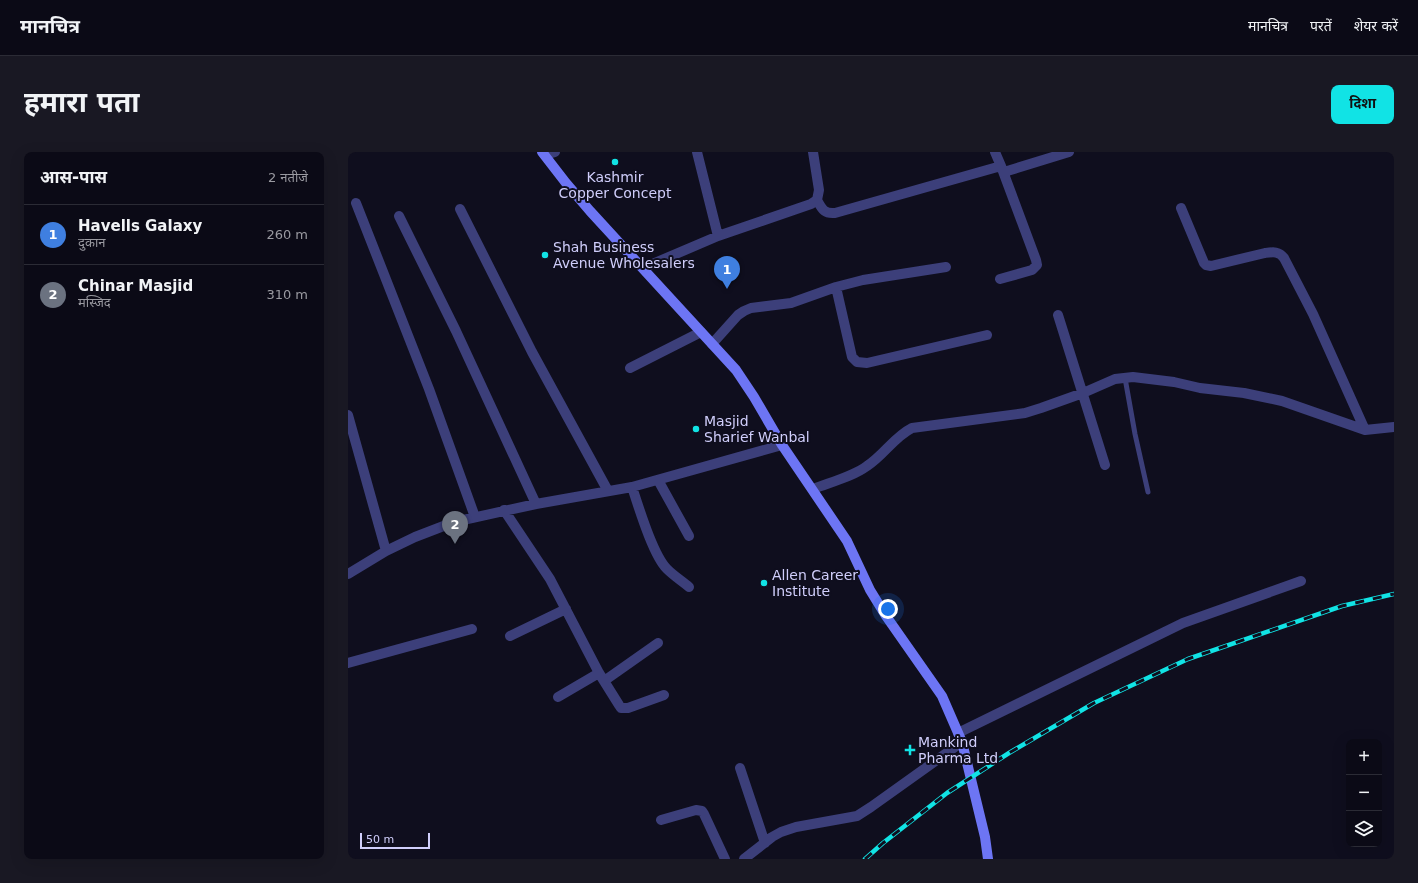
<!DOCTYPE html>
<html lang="hi">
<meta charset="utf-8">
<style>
body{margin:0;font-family:"DejaVu Sans","Noto Sans Devanagari",sans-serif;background:#191823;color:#f1f3f6}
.controls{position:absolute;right:12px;bottom:12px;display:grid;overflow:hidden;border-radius:8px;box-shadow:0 4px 16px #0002}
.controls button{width:36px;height:36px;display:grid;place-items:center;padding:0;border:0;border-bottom:1px solid #2b2b35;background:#0b0a16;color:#f1f3f6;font:20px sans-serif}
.scale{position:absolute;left:12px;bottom:10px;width:70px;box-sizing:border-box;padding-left:4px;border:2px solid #d0cefb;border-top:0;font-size:11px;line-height:14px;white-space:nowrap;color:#d0cefb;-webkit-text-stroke:3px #0f0e1e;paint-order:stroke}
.you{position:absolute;left:540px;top:457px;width:14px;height:14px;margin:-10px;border:3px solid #fff;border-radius:50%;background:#1a73e8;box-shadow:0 0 0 6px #1a73e833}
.badge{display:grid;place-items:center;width:26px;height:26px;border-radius:50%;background:#11e3e5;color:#fff;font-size:13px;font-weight:700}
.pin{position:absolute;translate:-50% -33px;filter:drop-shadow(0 1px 2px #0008)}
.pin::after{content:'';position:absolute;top:21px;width:14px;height:12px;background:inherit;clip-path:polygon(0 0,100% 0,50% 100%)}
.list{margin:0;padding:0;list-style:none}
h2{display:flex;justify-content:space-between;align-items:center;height:52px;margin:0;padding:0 16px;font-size:17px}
h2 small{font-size:13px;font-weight:400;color:#9a9aa1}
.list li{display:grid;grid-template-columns:26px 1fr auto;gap:12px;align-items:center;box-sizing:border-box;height:60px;padding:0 16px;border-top:1px solid #2b2b35}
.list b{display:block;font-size:15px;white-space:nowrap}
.list p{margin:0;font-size:13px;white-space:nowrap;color:#9a9aa1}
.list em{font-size:13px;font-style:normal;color:#9a9aa1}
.icon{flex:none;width:22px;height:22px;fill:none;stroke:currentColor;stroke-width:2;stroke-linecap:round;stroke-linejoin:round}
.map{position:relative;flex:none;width:1046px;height:707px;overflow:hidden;border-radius:8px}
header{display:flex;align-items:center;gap:24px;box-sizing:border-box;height:56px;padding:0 20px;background:#0b0a16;border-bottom:1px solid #2b2b35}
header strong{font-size:19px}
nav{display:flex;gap:22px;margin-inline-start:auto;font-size:14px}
.intro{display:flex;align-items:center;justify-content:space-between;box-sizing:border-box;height:96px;padding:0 24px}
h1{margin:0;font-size:28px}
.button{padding:10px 18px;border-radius:8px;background:#11e3e5;color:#111;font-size:14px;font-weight:700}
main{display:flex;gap:24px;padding:0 24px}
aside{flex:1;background:#0b0a16;border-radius:8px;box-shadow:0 4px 16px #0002}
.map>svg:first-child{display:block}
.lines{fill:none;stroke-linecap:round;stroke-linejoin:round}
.lane{stroke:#3c3f7a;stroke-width:5}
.street{stroke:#3c3f7a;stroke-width:10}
.secondary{stroke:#6d75f4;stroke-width:10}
.rail-casing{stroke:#11e3e5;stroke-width:4.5}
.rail{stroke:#0f0e1e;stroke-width:3;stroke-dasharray:9;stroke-linecap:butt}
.poi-dot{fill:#11e3e5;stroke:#0f0e1e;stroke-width:1.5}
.labels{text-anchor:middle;stroke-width:4;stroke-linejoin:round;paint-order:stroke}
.poi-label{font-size:14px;fill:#d0cefb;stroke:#0f0e1e;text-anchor:start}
</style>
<header>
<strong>मानचित्र</strong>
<nav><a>मानचित्र</a><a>परतें</a><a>शेयर करें</a></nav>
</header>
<div class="intro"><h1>हमारा पता</h1><a class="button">दिशा</a></div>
<main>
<aside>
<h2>आस-पास<small>2 नतीजे</small></h2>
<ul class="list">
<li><span class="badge" style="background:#3f7fe0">1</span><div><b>Havells Galaxy</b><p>दुकान</p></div><em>260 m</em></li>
<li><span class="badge" style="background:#6b7280">2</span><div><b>Chinar Masjid</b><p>मस्जिद</p></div><em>310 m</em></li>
</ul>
</aside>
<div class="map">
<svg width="1046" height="707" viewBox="0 0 1046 707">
<rect width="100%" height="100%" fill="#0f0e1e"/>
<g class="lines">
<path class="lane" d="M777 226 787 282 800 340"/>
<path class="street" d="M349 0 370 84
M197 3 207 0
M656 20 721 0
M469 48C474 57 476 62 487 61L653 14 647 0
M8 51 81 237 127 365
M833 56 856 111 858 113 863 114 917 101C925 100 931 99 936 106L965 162 1017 278
M112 57 184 200 260 339
M51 64 108 179 188 352
M295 116 370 84 463 52 469 48 471 38 465 0
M652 127 684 118 689 113 688 108 653 14
M488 135 504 205 509 210 519 211 639 183
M710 163 757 313
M364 192 390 163 396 159 403 156 443 151 488 135 515 128 598 115
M282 216 353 180
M0 263 38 399
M310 328 341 384
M284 335C291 356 305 403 319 417 326 424 334 429 341 435
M465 337C483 330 504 325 519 314 536 303 546 285 564 276L677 261 693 256 735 241 767 227 785 225 826 230 852 236 896 241 934 249 1017 278 1046 275
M156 358 202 427 251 521 271 553 273 556H280L316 543
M0 422 38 399 67 385 106 370 188 352 284 335 434 293
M162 484 218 457
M0 511 124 477
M256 529 310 491
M210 545 251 521
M610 581 835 471 953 429
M392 616 417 691
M313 668 348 658 354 659 356 662 377 707
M396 707 424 685 433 680 448 675 509 664 523 655 614 590"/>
<path class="secondary" d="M194 0 218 31 242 59 388 218 406 245 434 293 499 389 522 438 538 464 594 544 614 590 637 685 640 707"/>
<g class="rail-casing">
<path id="rail" d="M517 707 535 691 599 641 661 601 746 551 840 507 994 454 1046 442"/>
</g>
<use href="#rail" class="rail"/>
</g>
<g class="poi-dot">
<circle cx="267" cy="10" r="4"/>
<circle cx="197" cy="103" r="4"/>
<circle cx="348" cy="277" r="4"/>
<circle cx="416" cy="431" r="4"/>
<path d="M560 592h4v4h4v4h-4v4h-4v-4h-4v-4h4z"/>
</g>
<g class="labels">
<g class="poi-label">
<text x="267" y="30" text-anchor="middle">Kashmir<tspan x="267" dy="16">Copper Concept</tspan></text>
<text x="205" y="100">Shah Business<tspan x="205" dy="16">Avenue Wholesalers</tspan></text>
<text x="356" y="274">Masjid<tspan x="356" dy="16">Sharief Wanbal</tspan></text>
<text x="424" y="428">Allen Career<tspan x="424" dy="16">Institute</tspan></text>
<text x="570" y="595">Mankind<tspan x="570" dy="16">Pharma Ltd</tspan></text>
</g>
</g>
</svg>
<div class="controls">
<button>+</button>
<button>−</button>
<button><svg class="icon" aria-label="layers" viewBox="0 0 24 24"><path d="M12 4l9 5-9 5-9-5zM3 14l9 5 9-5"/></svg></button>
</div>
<div class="scale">50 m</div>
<div class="you"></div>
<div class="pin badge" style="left:379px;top:137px;background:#3f7fe0">1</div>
<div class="pin badge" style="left:107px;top:392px;background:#6b7280">2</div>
</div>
</main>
